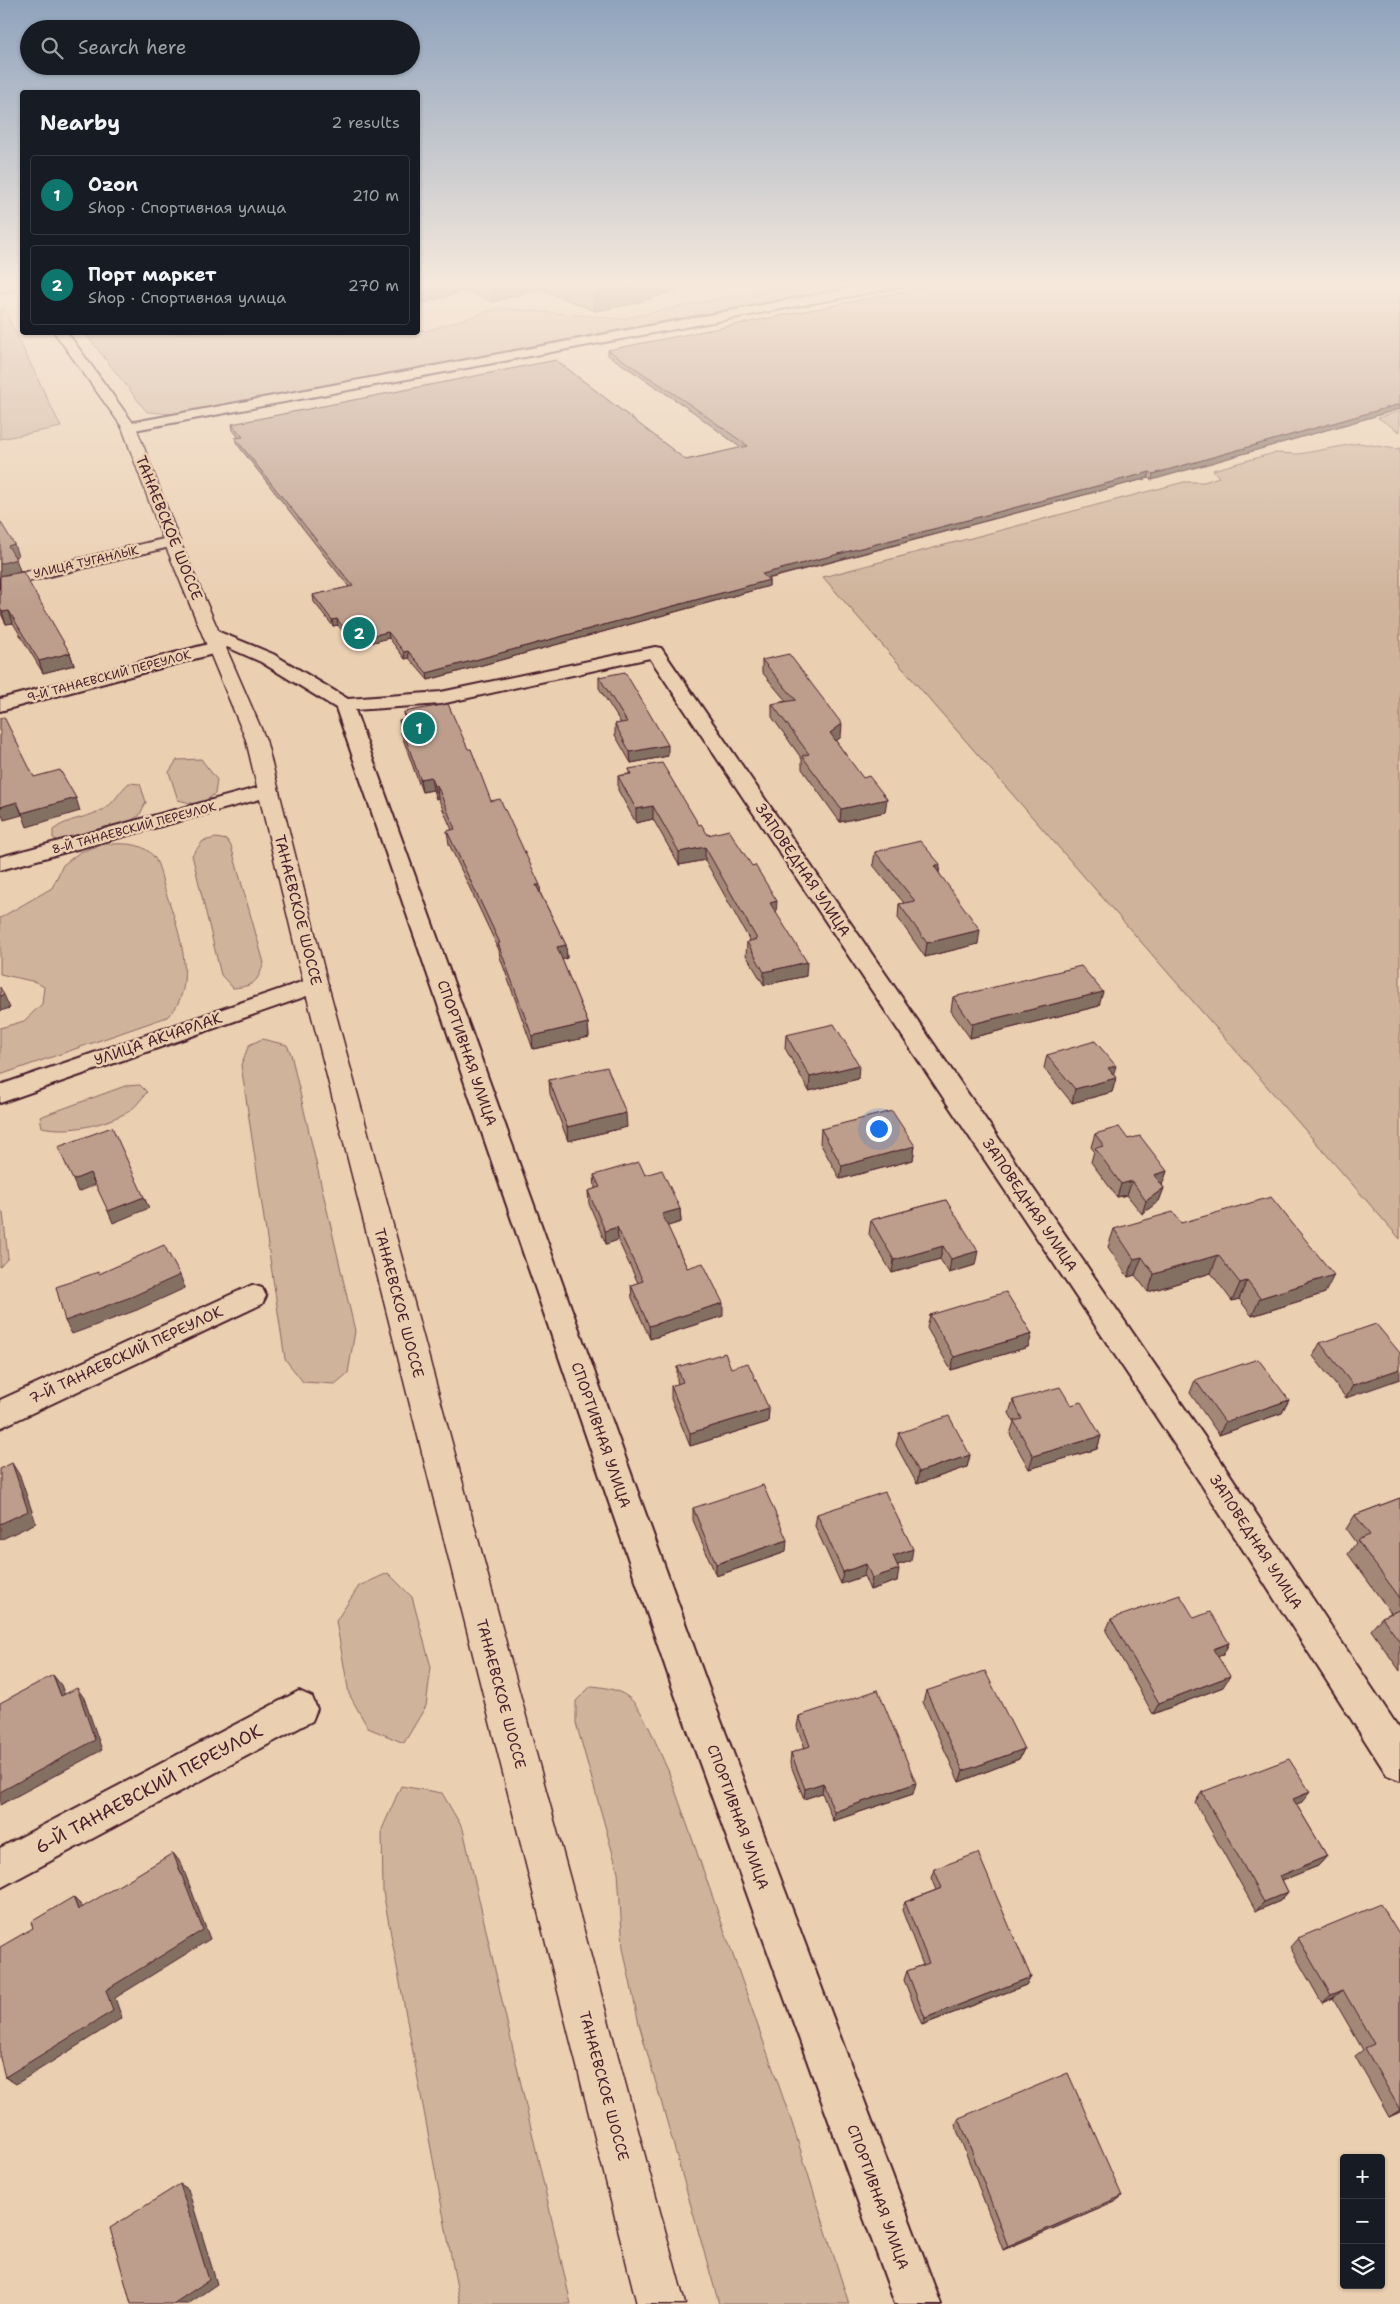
<!DOCTYPE html>
<meta charset="utf-8">
<style>
body{margin:0;font-family:"Shantell Sans",sans-serif;background:#242831;color:#f1f3f6}
.controls{position:absolute;right:15px;bottom:15px;display:grid;overflow:hidden;border-radius:5px;box-shadow:0 1px 4px #0004}
.controls button{width:45px;height:45px;display:grid;place-items:center;padding:0;border:0;border-bottom:1px solid #363941;background:#171b24;color:#f1f3f6;font:25px sans-serif}
.you{position:absolute;left:878px;top:1128px;width:18px;height:18px;margin:-12px;border:4px solid #fff;border-radius:50%;background:#1a73e8;box-shadow:0 0 0 8px #1a73e833}
.badge{display:grid;place-items:center;width:32px;height:32px;border-radius:50%;background:#0f766e;color:#fff;font-size:16px;font-weight:700}
.pin{position:absolute;translate:-50% -50%;border:2px solid #fff;box-shadow:0 1px 5px #0006}
.list{margin:0;padding:0;list-style:none}
h2{display:flex;justify-content:space-between;align-items:center;height:65px;margin:0;padding:0 20px;font-size:21px}
h2 small{font-size:16px;font-weight:400;color:#9ea1a6}
.list li{display:grid;grid-template-columns:32px 1fr auto;gap:15px;align-items:center;box-sizing:border-box;height:80px;margin:0 10px 10px;padding:0 10px;border:1px solid #363941;border-radius:5px}
.list b{display:block;font-size:19px;white-space:nowrap}
.list p{margin:0;font-size:16px;white-space:nowrap;color:#9ea1a6}
.list em{font-size:16px;font-style:normal;color:#9ea1a6}
.icon{flex:none;width:28px;height:28px;fill:none;stroke:currentColor;stroke-width:2;stroke-linecap:round;stroke-linejoin:round}
.map{position:relative;flex:none;width:1400px;height:2304px;overflow:hidden}
.search{position:absolute;background:#171b24;box-shadow:0 1px 4px #0004;left:20px;top:20px;width:400px;height:55px;display:flex;align-items:center;gap:12px;box-sizing:border-box;padding:0 18px;border-radius:28px;color:#9ea1a6;font-size:19px}
.panel{position:absolute;background:#171b24;box-shadow:0 1px 4px #0004;left:20px;top:90px;width:400px;height:245px;border-radius:5px}
.map>svg:first-child{display:block}
.green{fill:#cfb39b;stroke:#8c6963}
.lines{fill:none;stroke-linecap:round;stroke-linejoin:round}
.street-casing{stroke:#4a1f2b;stroke-width:4}
.secondary-casing{stroke:#4a1f2b;stroke-width:3}
.street{fill:#eacfb1;fill-rule:evenodd}
.secondary{fill:#eacfb1;fill-rule:evenodd}
.wall{fill:#a38878;stroke:#4a1f2b}
.shaded-wall{fill:#846f62;stroke:#4a1f2b}
.building{fill:#bd9e8c;stroke:#4a1f2b}
.labels{text-anchor:middle;stroke-width:5;stroke-linejoin:round;paint-order:stroke}
.far-street-label{font-size:12px;fill:#4a1f2b;stroke:#eacfb1}
.street-label{font-size:15px;fill:#4a1f2b;stroke:#eacfb1}
.near-street-label{font-size:18px;fill:#4a1f2b;stroke:#eacfb1}
</style>
<div class="map">
<svg width="1400" height="2304" viewBox="0 0 1400 2304">
<rect width="100%" height="100%" fill="#eacfb1"/>
<filter id="ink" filterUnits="userSpaceOnUse"><feTurbulence type="fractalNoise" baseFrequency=".02" numOctaves="2"/><feDisplacementMap in="SourceGraphic" scale="10" xChannelSelector="R" yChannelSelector="G"/><feConvolveMatrix kernelMatrix="1 2 1 2 8 2 1 2 1" color-interpolation-filters="sRGB"/></filter>
<g filter="url(#ink)">
<path class="green" d="M790 283 808 289 805 295 175 414 147 412 85 333 418 332V329L426 331 499 308 622 319Z
M0 309H4L61 427 0 439Z
M1400 411V432L1378 418Z
M1359 443 1396 449 1400 448V1239L823 577 1184 482H1204L1219 477 1213 470 1274 453 1299 454Z
M201 759 217 780 215 794 199 805 178 800 169 772 177 760Z
M129 783 140 784 146 802 139 816 130 821 72 842H60L53 838V830C68 818 88 818 104 809 114 804 120 790 129 783Z
M216 838 227 840 231 846 264 963C257 982 255 986 233 988L221 975 192 855 203 841Z
M104 844C122 844 142 841 154 857 160 865 162 881 165 890 177 925 201 988 167 1017L0 1075V1028L24 1021 42 1004 44 987 36 982 0 974V918L52 888 63 865 80 852Z
M262 1039 287 1045 291 1054 355 1331 348 1373 335 1384 303 1382 285 1359 241 1065 249 1045Z
M140 1085 147 1092C142 1098 135 1108 128 1112 103 1125 70 1133 42 1127L40 1117 125 1086Z
M0 1209 3 1213 8 1258 0 1267Z
M388 1573 412 1597 431 1667 426 1706 404 1743 368 1728 349 1694 336 1621 359 1586Z
M591 1686C604 1687 617 1689 628 1697 645 1710 658 1750 668 1770L792 2123 849 2304H719L639 2024 623 1948 618 1872 576 1723V1701Z
M401 1786 442 1793 463 1829 571 2304H460L383 1892 382 1829Z"/>
<g class="lines">
<g class="street-casing">
<path id="street" d="M890 281H916L910 285 129 431 122 427 129 423Z
M172 537 178 539 180 542 178 545 0 588V578Z
M212 629 273 654 348 699 441 692 655 647 661 648 1221 1461 1400 1730V1780L1387 1775 1199 1481 650 658 441 704 355 710 709 1689 941 2304H895L673 1689 336 708 261 662 227 647 224 651 0 711V699L216 642 206 638 203 634 206 630Z
M268 785 275 787 278 791 275 795 0 870V857Z
M316 977 324 980 328 985 324 990 0 1103V1085Z
M252 1285 262 1288 266 1296 262 1304 0 1428V1400Z
M299 1691 312 1697 317 1709 312 1721 0 1888V1848Z"/>
</g>
<g class="secondary-casing">
<path id="secondary" d="M22 281V288L0 292V284Z
M54 332H67L136 427 180 542 266 740 328 985 685 2304H637L304 985 246 740 164 542 122 427Z"/>
</g>
<use href="#street" class="street"/>
<use href="#secondary" class="secondary"/>
</g>
<path class="wall" d="M418 281H706L632 304 595 311 540 289 493 302 466 291Z
M1400 281 1152 480 1148 478 768 579 769 580V586L428 680 409 658 405 659 389 638 354 647 338 625 333 626 314 602 313 595 349 587 237 444 235 438H239L233 430 232 424 686 460 741 448 692 411 608 355V350Z
M0 521 18 556 15 557 20 571 1 576 70 653 74 665 43 673 13 623 6 624 0 612Z
M762 660 841 737 836 741 885 812 840 822 802 769V759L772 717V704L786 701 762 672Z
M599 677 668 756 631 763 615 735V724L621 723 599 688Z
M404 712 491 801 541 895 566 945 567 958 562 960 588 1023 589 1037 533 1049 500 957 499 950 449 844 447 831 452 830 438 798 436 799 433 790 422 792 401 733 399 720 405 719Z
M629 769 699 825 776 913 806 976 764 985 746 955 747 942 750 941 705 860 679 865 653 819 636 823 618 790V776L629 774Z
M875 852 940 864 939 873 978 944 925 957 898 918 899 904 904 903 873 865Z
M953 997 1099 1006 970 1038 951 1011Z
M786 1035 858 1079 809 1091 785 1048Z
M1047 1055 1113 1074 1116 1078 1112 1092 1072 1103 1044 1068Z
M549 1080 627 1127 568 1141 550 1094Z
M821 1129 915 1146 913 1160 840 1179 820 1143Z
M1095 1134 1128 1139 1167 1171 1162 1185 1164 1188 1159 1201 1142 1214 1127 1195 1117 1197 1091 1162 1094 1151 1091 1147Z
M594 1175H645L680 1209 681 1222 667 1226 687 1268 723 1316 650 1339 632 1298 631 1285 638 1283 618 1240 606 1244 589 1204 588 1191 595 1189Z
M946 1200 975 1265 949 1273 940 1259 892 1273 869 1234 871 1220Z
M1181 1223 1325 1293 1252 1316 1239 1299 1232 1301 1211 1273 1148 1292 1135 1275 1128 1277 1108 1247 1114 1229Z
M930 1315 1032 1334 1028 1347 951 1370 927 1328Z
M1320 1343 1400 1353 1346 1398 1313 1356Z
M677 1367 769 1409 768 1422 690 1446 671 1399V1386L678 1384 677 1380Z
M1195 1380 1289 1400 1282 1413 1219 1435 1190 1393Z
M1013 1400 1071 1405 1101 1436 1097 1449 1029 1469 1010 1434 1014 1422 1009 1413Z
M899 1433 970 1455 967 1467 917 1484 896 1445Z
M1400 1498V1671L1371 1630 1382 1617 1391 1613 1348 1554 1356 1543 1346 1529 1355 1515Z
M693 1508 786 1552 716 1576 693 1520Z
M817 1514 911 1561 898 1565 897 1581 870 1590 864 1576 841 1584 815 1526Z
M1194 1618 1229 1643 1223 1655 1218 1656 1223 1687 1153 1714 1106 1631 1111 1619Z
M926 1691 1024 1749 1019 1759 959 1782 923 1702Z
M799 1716 913 1794 833 1821 822 1793 804 1799 790 1763 791 1753 805 1748 797 1727Z
M1202 1792 1302 1802 1296 1804 1327 1856 1318 1866 1282 1880 1288 1892 1280 1901 1256 1911 1195 1802Z
M934 1869 1031 1977 1026 1985 922 2025 904 1980 907 1971 923 1965 902 1910 905 1902 936 1890 931 1878Z
M1400 1936V2112L1389 2117 1355 2056 1363 2050 1333 1998 1322 2003 1290 1947 1298 1938Z
M959 2118 1115 2202 1003 2250 955 2125Z"/>
<path class="shaded-wall" d="M438 281H465L466 291 418 305V287Z
M505 281H540V289L493 302 492 285Z
M648 281H706L632 304 595 311 594 293Z
M1400 404V409L1152 480 1153 474Z
M1150 472 1148 478 762 580V574Z
M14 544 18 556 12 557 8 546Z
M16 559 20 571 0 576V564Z
M769 580V586L428 680 427 673Z
M9 611 13 623 6 624 2 612Z
M337 619 338 625 333 626 332 620Z
M388 632 389 638 354 647 353 640Z
M408 651 409 658 405 659 404 652Z
M70 653 74 665 43 673 39 661Z
M842 724 841 737 829 746 830 733Z
M668 745V756L631 763 630 752Z
M431 777 433 790 422 792 420 779Z
M437 785 438 798 436 799 434 786Z
M76 798 80 811 27 827 22 813Z
M887 799 885 812 840 822 841 809Z
M17 802 22 815 4 820 0 810V807Z
M653 806V819L636 823V809Z
M705 847V860L679 865V852Z
M940 864 938 878 934 866Z
M536 885H540L541 898Z
M777 901 776 915 770 903Z
M980 930 978 944 925 957 927 943Z
M566 945 567 958 558 961 557 947Z
M807 962 806 976 764 985V972Z
M1103 992 1099 1006 970 1038 972 1024Z
M4 995 10 1008 0 1011V996Z
M588 1023 589 1037 533 1049 532 1036Z
M859 1065 858 1079 809 1091 810 1077Z
M1116 1066 1112 1079 1108 1068Z
M1116 1078 1112 1092 1072 1103 1075 1089Z
M626 1113 627 1127 568 1141 567 1127Z
M915 1146 913 1160 840 1179 842 1166Z
M1167 1171 1162 1185 1154 1175Z
M90 1173 95 1185 78 1192 73 1180Z
M1132 1181 1127 1195 1117 1197 1121 1184Z
M1164 1188 1159 1201 1142 1214 1146 1201Z
M144 1197 149 1208 113 1223 108 1211Z
M680 1209 681 1222 662 1228V1214Z
M617 1227 618 1240 606 1244 605 1231Z
M943 1246 940 1259 892 1273 894 1260Z
M978 1251 975 1265 949 1273 951 1259Z
M1218 1255 1211 1273 1148 1292 1154 1274Z
M1142 1257 1135 1275 1128 1277 1134 1259Z
M180 1275 185 1288 137 1310 72 1334 65 1321Z
M1334 1275 1325 1293 1252 1316 1260 1298Z
M1247 1281 1239 1299 1232 1301 1240 1283Z
M723 1303V1316L650 1339 649 1326Z
M1032 1334 1028 1347 951 1370 954 1357Z
M1400 1369V1379L1346 1398 1353 1385Z
M1289 1400 1282 1413 1219 1435 1225 1422Z
M769 1409 768 1422 690 1446V1433Z
M1101 1436 1097 1449 1029 1469 1033 1456Z
M970 1455 967 1467 917 1484 919 1472Z
M12 1463 20 1476 36 1523 0 1540V1524Z
M787 1540 786 1552 716 1576V1564Z
M913 1549 911 1561 891 1567 893 1556Z
M866 1564 864 1576 841 1584 843 1572Z
M899 1569 897 1581 870 1590 872 1578Z
M1229 1643 1223 1655 1207 1660 1213 1649Z
M53 1675 61 1685 69 1706 61 1696Z
M1230 1676 1223 1687 1153 1714 1159 1703Z
M77 1688 84 1698 102 1750 0 1805V1792Z
M1024 1749 1019 1759 959 1782 963 1771Z
M823 1783 822 1793 804 1799 805 1789Z
M916 1783 913 1794 833 1821 834 1812Z
M1310 1792 1302 1802 1285 1809 1293 1799Z
M173 1853 181 1863 210 1939 115 1998 122 2018 16 2084 5 2077 106 1990Z
M1327 1856 1318 1866 1271 1885 1280 1876Z
M1288 1892 1280 1901 1256 1911 1264 1902Z
M73 1897 82 1906 87 1919 78 1910Z
M1031 1977 1026 1985 922 2025 925 2018Z
M1343 1990 1333 1998 1322 2003 1331 1995Z
M1400 2110V2112L1389 2117Z
M180 2184 188 2189 217 2284 188 2304H173Z
M1122 2196 1115 2202 1003 2250 1008 2246Z"/>
<path class="building" d="M418 281H438L418 287Z
M483 281H505L492 285Z
M563 281H648L631 286 594 293Z
M956 281H1400V404L1153 474 1150 472 762 574 769 580 427 673 408 651 404 652 388 632 353 640 337 619 332 620 313 595 353 586 235 438 243 437 232 424 556 360 686 460 748 446 692 406 608 350Z
M0 521 14 544 8 546 16 559 0 564Z
M23 572 70 653 39 661 9 611 2 612 0 608V576Z
M789 654 842 724 830 733 863 778 869 776 887 799 841 809 802 756 809 754 772 704 796 700 762 660Z
M625 672 668 745 630 752 615 724 627 722 599 677Z
M448 704 468 749H471L491 801 500 799 540 885H536L566 945 557 947 588 1023 532 1036 498 943H500L447 831 455 829 437 785 434 786 431 777 420 779 399 720 407 719 404 712Z
M4 717 34 777 60 770 76 798 22 813 17 802 0 807V718Z
M662 763 699 825 701 824 708 835 729 830 752 866 755 865 777 901 770 903 807 962 764 972 747 942 757 939 705 847 679 852 653 806 636 809 618 776 631 774 629 769Z
M920 841 940 864 934 866 980 930 927 943 899 904 915 901 875 852Z
M1081 966 1103 992 972 1024 953 997Z
M0 987 4 995 0 996Z
M834 1024 859 1065 810 1077 786 1035Z
M1095 1041 1116 1066 1108 1068 1116 1078 1075 1089 1047 1055Z
M607 1067 626 1113 567 1127 549 1080Z
M892 1111 915 1146 842 1166 821 1129Z
M112 1127 144 1197 108 1211 90 1173 73 1180 58 1147Z
M1119 1127 1128 1139 1140 1136 1167 1171 1154 1175 1164 1188 1146 1201 1132 1181 1121 1184 1095 1148 1104 1146 1095 1134Z
M639 1162 645 1175 662 1170 680 1209 662 1214 687 1268 703 1263 723 1303 649 1326 631 1285 643 1281 617 1227 605 1231 588 1191 600 1187 594 1175Z
M1271 1197 1334 1275 1260 1298 1247 1281 1240 1283 1218 1255 1154 1274 1142 1257 1134 1259 1114 1229 1173 1212 1181 1223Z
M946 1200 978 1251 951 1259 943 1246 894 1260 871 1220Z
M164 1245 180 1275 131 1297 65 1321 56 1287 98 1272 99 1274Z
M1006 1292 1032 1334 954 1357 930 1315Z
M1376 1324 1400 1353V1369L1353 1385 1320 1343Z
M725 1353 731 1368 748 1363 769 1409 690 1433 671 1386 683 1382 677 1367Z
M1258 1359 1289 1400 1225 1422 1195 1380Z
M1060 1387 1071 1405 1081 1402 1101 1436 1033 1456 1014 1421 1022 1419 1013 1400Z
M949 1416 970 1455 919 1472 899 1433Z
M12 1463 28 1511 0 1524V1469Z
M763 1485 787 1540 716 1564 693 1508Z
M885 1492 913 1549 893 1556 899 1569 872 1578 866 1564 843 1572 817 1514Z
M1400 1498V1598L1357 1540 1370 1535 1355 1515Z
M1180 1595 1194 1618 1210 1612 1229 1643 1213 1649 1230 1676 1159 1703 1111 1619Z
M1400 1610V1642L1382 1617Z
M985 1671 1024 1749 963 1771 926 1691Z
M53 1675 61 1696 77 1688 95 1740 0 1792V1703Z
M878 1690 916 1783 834 1812 823 1783 805 1789 791 1753 810 1746 799 1716Z
M1289 1759 1310 1792 1293 1799 1327 1856 1280 1876 1288 1892 1264 1902 1202 1792Z
M173 1853 203 1930 106 1990 113 2011 5 2077 0 2058V1947L33 1928 31 1922 73 1897 78 1910Z
M978 1853 1031 1977 925 2018 907 1971 929 1963 905 1902 942 1888 934 1869Z
M1380 1904 1400 1936V2110L1365 2048 1374 2044 1343 1990 1331 1995 1298 1938Z
M1068 2073 1122 2196 1008 2246 959 2118Z
M180 2184 209 2280 173 2304H131L110 2228Z"/>
</g>
<linearGradient id="sky" x2="0" y2="1"><stop stop-color="#8fa3bd"/><stop offset="0.47" stop-color="#f6e9dc"/><stop offset="1" stop-color="#f6e9dc" stop-opacity="0"/></linearGradient>
<rect width="1400" height="604" fill="url(#sky)"/>
<g class="labels">
<g class="far-street-label">
<text transform="translate(86 562) rotate(-13)" y="4">УЛИЦА ТУГАНЛЫК</text>
<text transform="translate(109 676) rotate(-15)" y="4">9-Й ТАНАЕВСКИЙ ПЕРЕУЛОК</text>
<text transform="translate(134 828) rotate(-15)" y="4">8-Й ТАНАЕВСКИЙ ПЕРЕУЛОК</text>
</g>
<g class="street-label">
<text transform="translate(169 528) rotate(68)" y="5">ТАНАЕВСКОЕ ШОССЕ</text>
<text transform="translate(803 870) rotate(56)" y="5">ЗАПОВЕДНАЯ УЛИЦА</text>
<text transform="translate(298 910) rotate(76)" y="5">ТАНАЕВСКОЕ ШОССЕ</text>
<text transform="translate(158 1039) rotate(-19)" y="5">УЛИЦА АКЧАРЛАК</text>
<text transform="translate(467 1053) rotate(71)" y="5">СПОРТИВНАЯ УЛИЦА</text>
<text transform="translate(1030 1205) rotate(56)" y="5">ЗАПОВЕДНАЯ УЛИЦА</text>
<text transform="translate(399 1303) rotate(75)" y="5">ТАНАЕВСКОЕ ШОССЕ</text>
<text transform="translate(126 1355) rotate(-25)" y="5">7-Й ТАНАЕВСКИЙ ПЕРЕУЛОК</text>
<text transform="translate(601 1435) rotate(71)" y="5">СПОРТИВНАЯ УЛИЦА</text>
<text transform="translate(1256 1542) rotate(57)" y="5">ЗАПОВЕДНАЯ УЛИЦА</text>
<text transform="translate(501 1694) rotate(75)" y="5">ТАНАЕВСКОЕ ШОССЕ</text>
<text transform="translate(738 1817) rotate(70)" y="5">СПОРТИВНАЯ УЛИЦА</text>
<text transform="translate(604 2086) rotate(75)" y="5">ТАНАЕВСКОЕ ШОССЕ</text>
<text transform="translate(878 2197) rotate(70)" y="5">СПОРТИВНАЯ УЛИЦА</text>
</g>
<g class="near-street-label">
<text transform="translate(149 1789) rotate(-28)" y="6">6-Й ТАНАЕВСКИЙ ПЕРЕУЛОК</text>
</g>
</g>
</svg>
<div class="controls">
<button>+</button>
<button>−</button>
<button><svg class="icon" aria-label="layers" viewBox="0 0 24 24"><path d="M12 4l9 5-9 5-9-5zM3 14l9 5 9-5"/></svg></button>
</div>
<div class="you"></div>
<div class="pin badge" style="left:419px;top:728px">1</div>
<div class="pin badge" style="left:359px;top:633px">2</div>
<div class="search"><svg class="icon" aria-label="search" viewBox="0 0 24 24"><circle cx="10" cy="10" r="6"/><path d="M15 15l6 6"/></svg>Search here</div>
<section class="panel">
<h2>Nearby<small>2 results</small></h2>
<ul class="list">
<li><span class="badge">1</span><div><b>Ozon</b><p>Shop · Спортивная улица</p></div><em>210 m</em></li>
<li><span class="badge">2</span><div><b>Порт маркет</b><p>Shop · Спортивная улица</p></div><em>270 m</em></li>
</ul>
</section>
</div>
